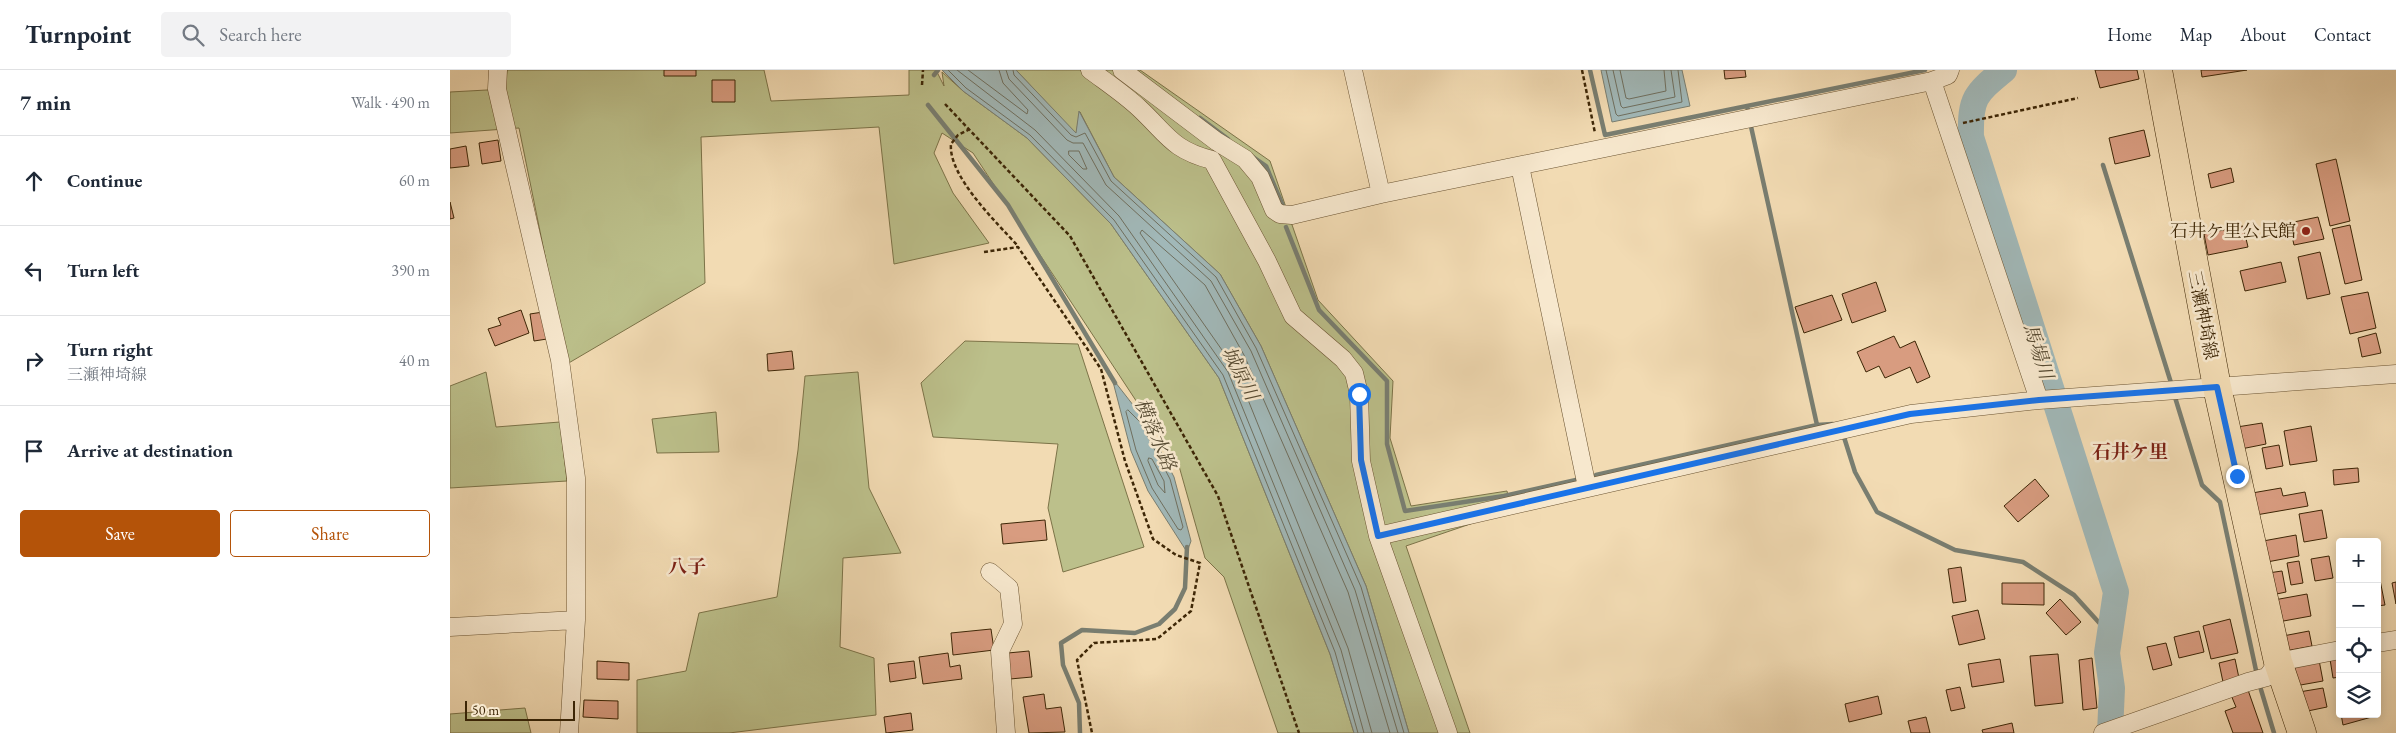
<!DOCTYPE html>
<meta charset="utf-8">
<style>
body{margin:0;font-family:"EB Garamond","Noto Serif JP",serif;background:#f2f2f3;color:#1f2937}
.controls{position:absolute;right:15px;bottom:15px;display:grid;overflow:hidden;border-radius:5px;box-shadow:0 2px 12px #0003}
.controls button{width:45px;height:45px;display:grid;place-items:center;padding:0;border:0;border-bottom:1px solid #e0e1e3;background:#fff;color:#1f2937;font:25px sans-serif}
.scale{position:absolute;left:15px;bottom:12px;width:110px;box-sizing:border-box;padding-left:5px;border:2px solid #3d2606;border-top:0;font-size:14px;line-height:18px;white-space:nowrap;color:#3d2606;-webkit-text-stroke:4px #f7e8ce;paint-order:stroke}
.stop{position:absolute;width:15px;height:15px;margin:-11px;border:4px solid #1a73e8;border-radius:50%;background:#fff}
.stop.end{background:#1a73e8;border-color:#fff;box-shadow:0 1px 5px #0008}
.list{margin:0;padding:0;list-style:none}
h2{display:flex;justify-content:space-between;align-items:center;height:65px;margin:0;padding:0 20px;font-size:21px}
h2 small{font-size:16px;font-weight:400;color:#747a83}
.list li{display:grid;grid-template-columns:32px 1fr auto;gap:15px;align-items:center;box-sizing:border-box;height:90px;padding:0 20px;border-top:1px solid #e0e1e3}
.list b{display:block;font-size:19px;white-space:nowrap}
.list p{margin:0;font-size:16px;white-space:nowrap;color:#747a83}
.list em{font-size:16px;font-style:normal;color:#747a83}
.actions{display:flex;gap:10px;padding:15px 20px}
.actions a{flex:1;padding:11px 0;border:1px solid #b45309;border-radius:5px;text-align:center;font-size:18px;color:#b45309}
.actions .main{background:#b45309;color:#fff}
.icon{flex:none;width:28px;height:28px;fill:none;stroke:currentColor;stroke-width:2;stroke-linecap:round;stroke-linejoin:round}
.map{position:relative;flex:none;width:1946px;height:663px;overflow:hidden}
header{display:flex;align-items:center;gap:30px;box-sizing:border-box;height:70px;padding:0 25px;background:#fff;border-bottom:1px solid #e0e1e3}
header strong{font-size:24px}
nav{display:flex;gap:28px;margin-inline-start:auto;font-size:18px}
.search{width:350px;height:45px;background:#f2f2f3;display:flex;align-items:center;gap:12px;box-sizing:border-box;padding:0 18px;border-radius:5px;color:#747a83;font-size:19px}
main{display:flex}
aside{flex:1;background:#fff}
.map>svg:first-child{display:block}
.green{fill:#bcc08b;stroke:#7c7348}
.water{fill:#a1b8b8;stroke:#797e71}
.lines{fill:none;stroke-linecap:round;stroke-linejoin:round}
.shore{stroke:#6f6f5f;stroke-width:1}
.stream{stroke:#797e71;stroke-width:4.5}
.river{stroke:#a1b8b8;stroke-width:26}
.building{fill:#d89c80;stroke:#3d2606}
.minor-casing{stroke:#6a5331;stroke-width:19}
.primary-casing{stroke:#3d2606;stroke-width:29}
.path{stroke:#3d2606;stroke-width:2.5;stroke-dasharray:4 2.5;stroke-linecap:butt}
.minor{stroke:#f7e8ce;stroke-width:18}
.primary{stroke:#f2dbb3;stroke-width:28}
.route{stroke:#1a73e8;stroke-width:6}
.poi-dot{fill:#8f2418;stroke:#f7e8ce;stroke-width:2}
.labels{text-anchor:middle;stroke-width:5;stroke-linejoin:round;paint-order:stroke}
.poi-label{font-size:18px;fill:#3d2606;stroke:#f7e8ce;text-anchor:end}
.street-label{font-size:18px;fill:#3d2606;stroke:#f7e8ce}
.water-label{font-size:19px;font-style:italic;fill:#564a32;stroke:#f7e8ce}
.neighbourhood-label{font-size:19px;font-weight:bold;fill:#7a1f14;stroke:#f7e8ce}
</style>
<header>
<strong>Turnpoint</strong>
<div class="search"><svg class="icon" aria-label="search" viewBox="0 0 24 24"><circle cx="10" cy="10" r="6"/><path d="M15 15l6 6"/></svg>Search here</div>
<nav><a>Home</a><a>Map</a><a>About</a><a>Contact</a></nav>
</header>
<main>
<aside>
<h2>7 min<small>Walk · 490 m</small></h2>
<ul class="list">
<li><svg class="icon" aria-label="ahead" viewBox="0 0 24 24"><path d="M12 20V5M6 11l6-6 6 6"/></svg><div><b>Continue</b></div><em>60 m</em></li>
<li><svg class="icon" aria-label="left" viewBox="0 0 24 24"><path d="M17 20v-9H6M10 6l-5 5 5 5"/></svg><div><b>Turn left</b></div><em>390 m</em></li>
<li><svg class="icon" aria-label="right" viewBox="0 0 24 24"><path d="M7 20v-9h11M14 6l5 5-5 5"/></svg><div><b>Turn right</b><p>三瀬神埼線</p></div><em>40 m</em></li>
<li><svg class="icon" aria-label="arrive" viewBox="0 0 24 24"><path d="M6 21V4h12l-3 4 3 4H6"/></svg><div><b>Arrive at destination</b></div></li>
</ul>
<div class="actions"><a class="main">Save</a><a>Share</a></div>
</aside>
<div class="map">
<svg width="1946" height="663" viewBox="0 0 1946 663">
<rect width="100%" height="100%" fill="#f2dbb3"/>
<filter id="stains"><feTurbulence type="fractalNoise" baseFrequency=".004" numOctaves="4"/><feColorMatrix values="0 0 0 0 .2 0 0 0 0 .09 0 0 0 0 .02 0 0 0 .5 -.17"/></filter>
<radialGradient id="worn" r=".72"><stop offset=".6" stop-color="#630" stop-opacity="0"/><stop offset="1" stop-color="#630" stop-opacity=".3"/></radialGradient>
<path class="green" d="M57 0H314L321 31 459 25V0H486L494 16 492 2 513 21 577 68 661 154 769 308 880 584 904 663H828L774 507 755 488 729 396 523 83 492 63 484 83 503 123 539 173 444 194 429 57 251 67 255 213 117 294 69 58 0 63V22L55 19Z
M566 0H690L820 91 868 230 943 311 940 368 961 436 1057 421 1061 440 956 476 1020 663H959L916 516 811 276 770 204 664 107 630 42 626 64Z
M515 271 628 274 694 477 613 502 598 438 608 374 483 367 471 313Z
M36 302 46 357 110 352 117 411 0 418V316Z
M408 302 419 418 451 483 393 488 390 577 424 588 426 645 279 663H187V610L236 601 249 543 327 527 348 380 355 306Z
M266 342 269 382 207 383 202 349Z
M75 638 81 663H0V644Z"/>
<path class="water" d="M492 0H566L626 63 629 41 664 107 770 204 811 276 916 516 959 663H904L880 584 769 308 661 154 577 68 513 21Z
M1151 0H1232L1240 36 1162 52Z
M662 308 694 349 724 407 741 471 737 482 698 421 681 381Z"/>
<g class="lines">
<path class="shore" d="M498 0 516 18 580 65 664 150 773 305 885 582 908 663
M507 0 585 60 669 146 778 302 891 580 914 663
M518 0 577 44 578 40 553 13 549 0
M556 0 559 9 617 70 623 73H633L656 115 761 211 801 281 905 520 948 663
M563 0 564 5 621 65 626 67 635 63 661 111 766 207 806 278 911 517 954 663
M1156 0 1166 44 1168 46 1232 32 1228 0
M1163 0 1171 36 1173 38 1225 27 1221 0
M1170 0 1176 28 1179 29 1216 21 1214 0
M619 81H629L637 99H633L619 85Z
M678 340 690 352 720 409 733 457 731 460 728 459 702 418 686 380 676 342Z
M699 388 702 389 714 411 715 423 708 415 698 391Z
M922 663 898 578 786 300 690 163 692 160 755 215 794 285 898 522 940 663"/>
<path class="stream" d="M1140 0 1155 65 1297 36 1299 44
M484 5 488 0
M478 35 558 135 665 313
M1297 36 1475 0
M750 48 778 69
M1300 52 1367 355 1383 354
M803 87 816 96 833 136
M1653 95 1722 316
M836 157 869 240 937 311V374L955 441 1054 426 1126 410
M1724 324 1752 415 1770 432 1807 605
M1393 364 1405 402 1427 442 1505 480 1573 492 1624 525 1653 557 1657 583
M1146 405 1367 355
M1809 613 1824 663
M630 663 629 633 613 595 611 573 632 560 685 563 709 554 725 539 735 518 737 477"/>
<path class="river" d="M1554 0C1525 24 1520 28 1521 67L1666 522 1657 583 1662 618 1660 663"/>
</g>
<path class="building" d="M214 0H246V6H214Z
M1274 0H1295L1296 7 1275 9Z
M1645 0H1687L1689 9 1650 18Z
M1751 0H1797L1752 7Z
M262 10H285V32H262Z
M1694 60 1700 86 1665 94 1659 68Z
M48 70 51 91 32 94 29 73Z
M16 76 19 96 0 98V79Z
M1886 89 1900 151 1880 156 1866 94Z
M1781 98 1784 112 1761 118 1758 104Z
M0 132 4 148 0 149Z
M1868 147 1874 169 1844 175 1839 153Z
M1900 155 1912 210 1895 214 1882 159Z
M1793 156 1798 177 1758 185 1754 164Z
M1870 182 1880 224 1857 229 1848 187Z
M1831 192 1836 212 1795 221 1790 201Z
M1426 212 1436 241 1402 253 1392 224Z
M1918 222 1926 258 1900 264 1891 227Z
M1382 225 1392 250 1354 263 1345 237Z
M71 240 79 263 45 276 38 259 51 255 48 248Z
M93 242 97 269 84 271 80 244Z
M1926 263 1931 283 1912 287 1908 268Z
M1444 266 1450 278 1465 271 1480 307 1467 313 1460 297 1435 308 1429 296 1416 302 1407 282Z
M342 281 344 299 318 301 317 284Z
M1812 353 1816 374 1791 379 1787 357Z
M1861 356 1867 391 1840 395 1834 361Z
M1829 375 1833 396 1816 399 1812 378Z
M1908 398 1909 412 1884 415 1883 400Z
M1585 409 1599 426 1568 452 1554 436Z
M1831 418 1833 426 1855 422 1858 436 1806 445 1802 423Z
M1872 440 1877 468 1854 472 1849 444Z
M595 450 597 470 553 474 551 454Z
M1846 465 1849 486 1817 492 1813 471Z
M1879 486 1883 508 1865 511 1861 489Z
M1849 491 1853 513 1841 515 1837 493Z
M1511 497 1516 531 1503 533 1498 499Z
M1832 501 1836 522 1822 525 1818 503Z
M1927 510H1930L1935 535 1927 536Z
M1946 512V534L1942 513Z
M1552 513H1594V535L1552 534Z
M1857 524 1861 546 1828 552 1824 530Z
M1610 529 1631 552 1616 565 1596 543Z
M1528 540 1535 569 1509 575 1502 546Z
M1780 549 1788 583 1761 589 1753 556Z
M541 559 544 580 503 585 501 563Z
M1749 561 1754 582 1729 588 1724 567Z
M1859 561 1862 576 1835 581 1833 566Z
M1716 573 1722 595 1703 600 1697 577Z
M579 581 582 607 560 609 558 583Z
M498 583 500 597 510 595 512 609 473 614 469 587Z
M1608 584 1613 633 1585 636 1580 586Z
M1890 587V607L1883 608 1880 589Z
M1642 588 1647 638 1633 640 1629 590Z
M1550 589 1554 612 1522 617 1518 594Z
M1785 589 1789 608 1773 612 1769 593Z
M1869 590 1873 611 1845 616 1841 595Z
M147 591 179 593V610L147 609Z
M464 591 466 608 440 612 438 594Z
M1510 617 1515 638 1501 641 1496 620Z
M1873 618 1877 637 1853 642 1849 622Z
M1798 620 1813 663H1783L1775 641 1786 637 1781 625Z
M594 624 596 639 611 637 615 662 579 663 573 627Z
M1428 626 1432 644 1399 652 1395 634Z
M134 630 168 631V649L133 647Z
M1927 637 1929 645 1893 655 1891 644H1927Z
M461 643 463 660 436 663 434 647Z
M1476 647 1480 663H1461L1458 651Z
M1562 653 1564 663H1533L1532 660Z"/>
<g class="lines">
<g class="minor-casing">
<path id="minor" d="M48 0 47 19 110 290 126 408V550L119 663
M640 0C656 12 674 24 689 38 717 64 722 80 762 90L817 191 843 246 893 289 904 303 909 324 911 391 928 466 998 663
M672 0 766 71 795 89 810 107 824 140 830 144 842 145 931 124 1482 11 1498 5 1500 0
M903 0 931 124
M1482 11 1589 330
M1070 96 1137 417
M928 466 1461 344 1589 330 1946 304
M540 502 559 518 563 554 550 581 556 663
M0 557 126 550
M1927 573 1946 570
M1653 663 1798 612 1817 607 1828 592 1890 580"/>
</g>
<g class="primary-casing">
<path id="primary" d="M1708 0 1767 317 1828 592 1852 663"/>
</g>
<path class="path" d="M1132 0 1145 63
M472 15 473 0
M495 34 620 166 768 426 849 663
M1513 53 1628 28
M520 59 508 65 501 74C498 106 547 153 568 176
M534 182 568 177 651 299 675 391 703 469 726 485 750 493 741 541 707 569 644 573 627 590 642 663"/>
<use href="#minor" class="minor"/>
<use href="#primary" class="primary"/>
</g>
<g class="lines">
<path class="route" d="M909 324 911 390 928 466 1460 344 1589 330 1767 317 1787 406"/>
</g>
<circle class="poi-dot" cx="1856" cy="161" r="5"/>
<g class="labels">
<g class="poi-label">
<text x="1846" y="167">石井ケ里公民館</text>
</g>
<g class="street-label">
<text transform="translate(1753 245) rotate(79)" y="6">三瀬神埼線</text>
</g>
<g class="water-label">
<text transform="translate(1589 281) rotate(72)" y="7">馬場川</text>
<text transform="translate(791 303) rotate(63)" y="7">城原川</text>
<text transform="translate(706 364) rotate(67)" y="7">横落水路</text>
</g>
<g class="neighbourhood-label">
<text x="1680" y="388">石井ケ里</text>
<text x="237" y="503">八子</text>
</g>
</g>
<rect width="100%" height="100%" filter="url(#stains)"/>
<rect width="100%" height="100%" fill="url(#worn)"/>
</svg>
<div class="controls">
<button>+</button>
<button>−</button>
<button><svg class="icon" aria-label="locate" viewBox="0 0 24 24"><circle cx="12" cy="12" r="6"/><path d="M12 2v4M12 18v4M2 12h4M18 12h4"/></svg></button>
<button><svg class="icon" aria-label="layers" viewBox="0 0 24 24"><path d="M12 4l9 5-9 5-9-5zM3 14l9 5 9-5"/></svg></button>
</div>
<div class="scale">50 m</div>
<div class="stop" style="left:909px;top:324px"></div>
<div class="stop end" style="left:1787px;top:406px"></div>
</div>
</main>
